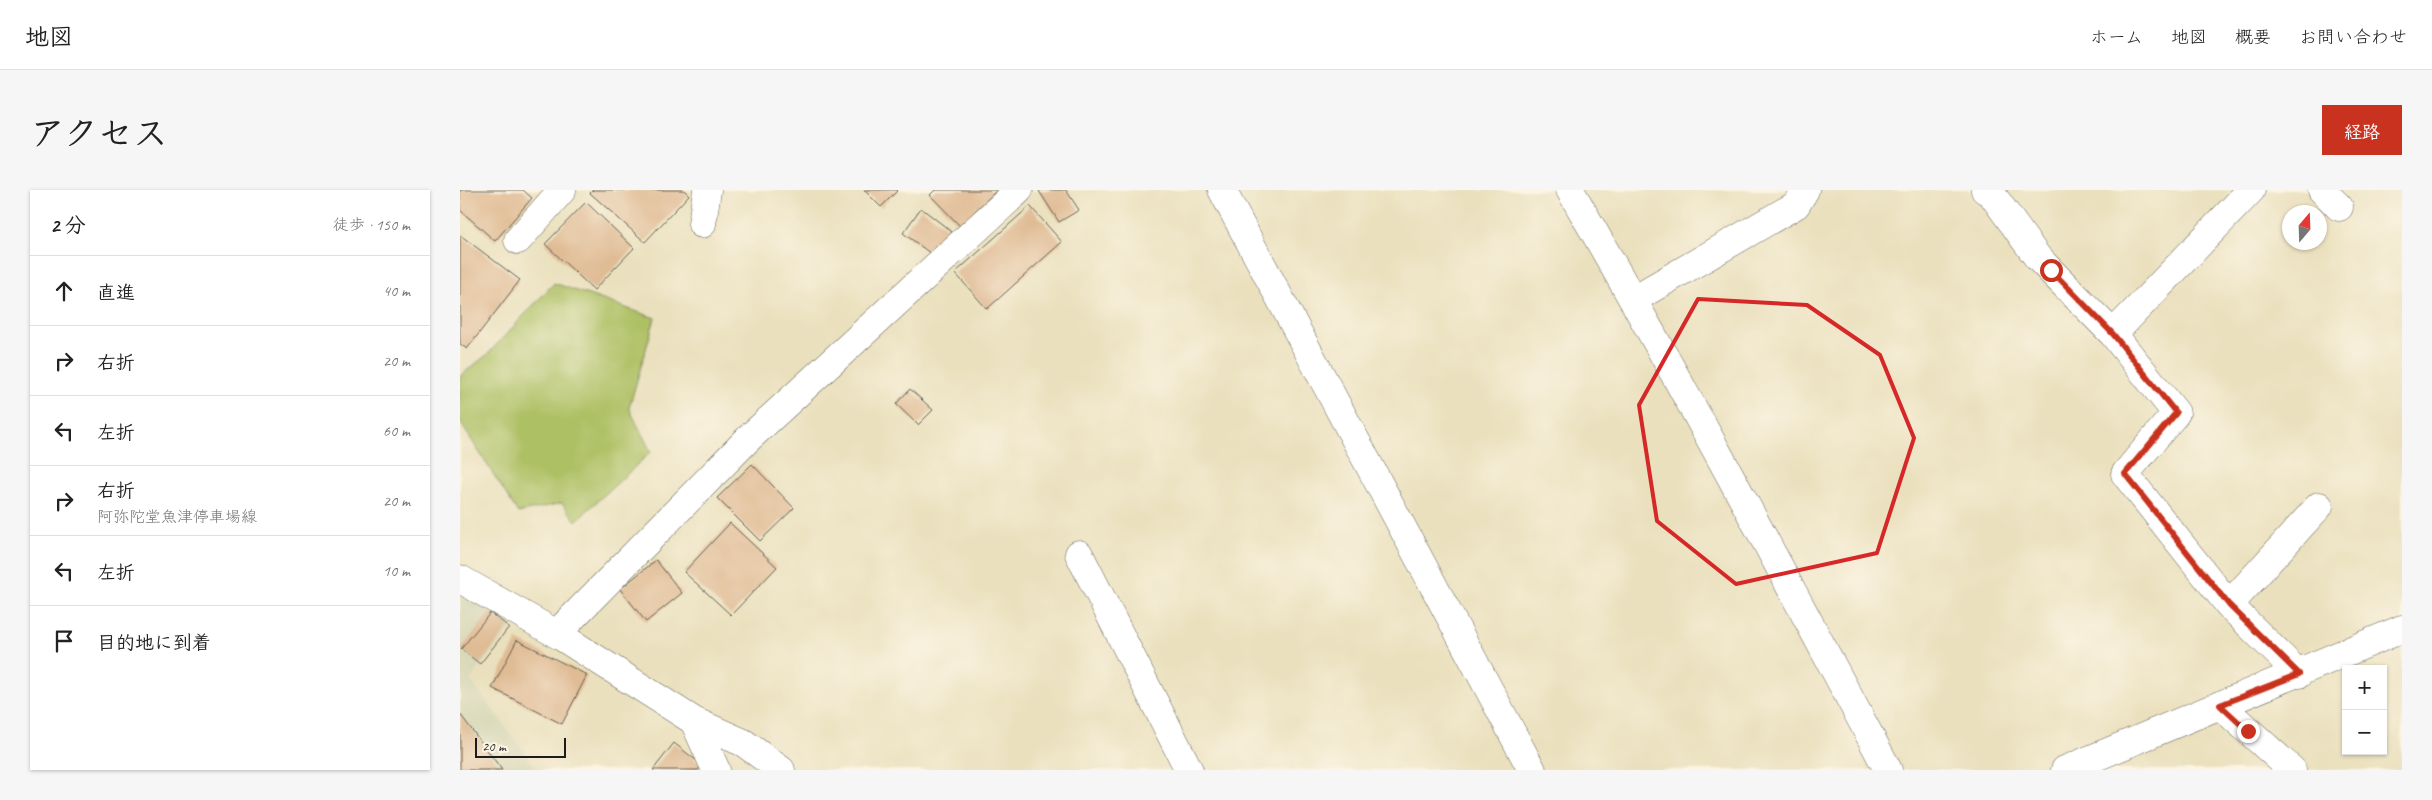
<!DOCTYPE html>
<html lang="ja">
<meta charset="utf-8">
<style>
body{margin:0;font-family:Caveat,"Klee One",sans-serif;background:#f6f6f6;color:#222}
.controls{position:absolute;right:15px;bottom:15px;display:grid;overflow:hidden;border-radius:0px;box-shadow:0 1px 4px #0004}
.controls button{width:45px;height:45px;display:grid;place-items:center;padding:0;border:0;border-bottom:1px solid #e0e0e0;background:#fff;color:#222;font:25px sans-serif}
.compass{position:absolute;left:1822px;top:15px;width:45px;height:45px;border-radius:50%;background:#fff;box-shadow:0 1px 4px #0004;rotate:19deg}
.scale{position:absolute;left:15px;bottom:12px;width:91px;box-sizing:border-box;padding-left:5px;border:2px solid #1c1c1c;border-top:0;font-size:14px;line-height:18px;white-space:nowrap;color:#1c1c1c;-webkit-text-stroke:4px #fcf5e5;paint-order:stroke}
.stop{position:absolute;width:15px;height:15px;margin:-11px;border:4px solid #c8321e;border-radius:50%;background:#fff}
.stop.end{background:#c8321e;border-color:#fff;box-shadow:0 1px 5px #0008}
.list{margin:0;padding:0;list-style:none}
h2{display:flex;justify-content:space-between;align-items:center;height:65px;margin:0;padding:0 20px;font-size:21px}
h2 small{font-size:16px;font-weight:400;color:#767676}
.list li{display:grid;grid-template-columns:32px 1fr auto;gap:15px;align-items:center;box-sizing:border-box;height:70px;padding:0 20px;border-top:1px solid #e0e0e0}
.list b{display:block;font-size:19px;white-space:nowrap}
.list p{margin:0;font-size:16px;white-space:nowrap;color:#767676}
.list em{font-size:16px;font-style:normal;color:#767676}
.icon{flex:none;width:28px;height:28px;fill:none;stroke:currentColor;stroke-width:2;stroke-linecap:round;stroke-linejoin:round}
.map{position:relative;flex:none;width:1942px;height:580px;overflow:hidden;border-radius:0px}
header{display:flex;align-items:center;gap:30px;box-sizing:border-box;height:70px;padding:0 25px;background:#fff;border-bottom:1px solid #e0e0e0}
header strong{font-size:24px}
nav{display:flex;gap:28px;margin-inline-start:auto;font-size:18px}
.intro{display:flex;align-items:center;justify-content:space-between;box-sizing:border-box;height:120px;padding:0 30px}
h1{margin:0;font-size:35px}
.button{padding:12px 22px;border-radius:0px;background:#c8321e;color:#fff;font-size:18px;font-weight:700}
main{display:flex;gap:30px;padding:0 30px}
aside{flex:1;background:#fff;border-radius:0px;box-shadow:0 1px 4px #0004}
.map>svg:first-child{display:block}
.built{fill:#d9d9b9}
.green{fill:#adc064;stroke:#646e40}
.building{fill:#e0bc95}
.lines{fill:none;stroke-linecap:round;stroke-linejoin:round}
.minor-casing{stroke:#646154;stroke-width:29}
.secondary-casing{stroke:#646154;stroke-width:29}
.minor{stroke:#fff;stroke-width:28}
.secondary{stroke:#fff;stroke-width:28}
.route{stroke:#c8321e;stroke-width:6}
.marked{fill:none;stroke:#d62828;stroke-width:4;stroke-linejoin:round}
</style>
<header>
<strong>地図</strong>
<nav><a>ホーム</a><a>地図</a><a>概要</a><a>お問い合わせ</a></nav>
</header>
<div class="intro"><h1>アクセス</h1><a class="button">経路</a></div>
<main>
<aside>
<h2>2 分<small>徒歩 · 150 m</small></h2>
<ul class="list">
<li><svg class="icon" aria-label="ahead" viewBox="0 0 24 24"><path d="M12 20V5M6 11l6-6 6 6"/></svg><div><b>直進</b></div><em>40 m</em></li>
<li><svg class="icon" aria-label="right" viewBox="0 0 24 24"><path d="M7 20v-9h11M14 6l5 5-5 5"/></svg><div><b>右折</b></div><em>20 m</em></li>
<li><svg class="icon" aria-label="left" viewBox="0 0 24 24"><path d="M17 20v-9H6M10 6l-5 5 5 5"/></svg><div><b>左折</b></div><em>60 m</em></li>
<li><svg class="icon" aria-label="right" viewBox="0 0 24 24"><path d="M7 20v-9h11M14 6l5 5-5 5"/></svg><div><b>右折</b><p>阿弥陀堂魚津停車場線</p></div><em>20 m</em></li>
<li><svg class="icon" aria-label="left" viewBox="0 0 24 24"><path d="M17 20v-9H6M10 6l-5 5 5 5"/></svg><div><b>左折</b></div><em>10 m</em></li>
<li><svg class="icon" aria-label="arrive" viewBox="0 0 24 24"><path d="M6 21V4h12l-3 4 3 4H6"/></svg><div><b>目的地に到着</b></div></li>
</ul>
</aside>
<div class="map">
<svg width="1942" height="580" viewBox="0 0 1942 580">
<rect width="100%" height="100%" fill="#fcf5e5"/>
<filter id="ink" filterUnits="userSpaceOnUse"><feTurbulence type="fractalNoise" baseFrequency=".02" numOctaves="2"/><feDisplacementMap in="SourceGraphic" scale="10" xChannelSelector="R" yChannelSelector="G"/><feConvolveMatrix kernelMatrix="1 2 1 2 8 2 1 2 1" color-interpolation-filters="sRGB"/></filter>
<filter id="wash" filterUnits="userSpaceOnUse"><feTurbulence type="fractalNoise" baseFrequency=".0096" numOctaves="4" result="noise"/><feDisplacementMap in="SourceGraphic" scale="20" xChannelSelector="R" yChannelSelector="G"/><feGaussianBlur stdDeviation="1.12" result="paint"/><feColorMatrix in="noise" values="0 0 0 0 0 0 0 0 0 0 0 0 0 0 0 0 0 1.4 0 .05"/><feComposite in="paint" operator="in"/></filter>
<g filter="url(#wash)">
<rect width="100%" height="100%" fill="#eae0bd"/>
<path class="built" d="M0 404 54 434 10 490 78 580H0Z"/>
<path class="green" d="M94 93 195 128 169 218 191 262 116 331 102 313 58 323 0 232V186L28 164Z"/>
<g id="blocks">
<path class="building" d="M0 0H63L72 8 35 51 0 20Z
M133 0H224L229 5 185 52 130 3Z
M404 0H438L421 17Z
M475 0H537L500 36 470 5Z
M580 0H606L619 20 599 32 579 1Z
M126 12 174 58 134 100 85 54Z
M570 16 602 52 527 119 495 83Z
M461 18 492 42 474 66 443 43Z
M0 45 60 90 7 159 0 154Z
M450 199 473 220 458 235 436 214Z
M292 274 334 318 300 351 257 308Z
M270 333 317 377 271 425 224 382Z
M196 370 222 403 186 432 160 399Z
M30 423 49 437 20 474 1 459Z
M57 450 127 485 102 534 32 498Z
M0 524 42 580H0Z
M214 553 242 575 238 580H193Z"/>
</g>
</g>
<g filter="url(#ink)">
<use href="#blocks" fill-opacity="0" stroke="#646154" stroke-width="1"/>
<g class="lines">
<g class="minor-casing">
<path id="minor" d="M762 0 1072 580
M1110 0C1221 191 1324 385 1428 580
M1525 0 1531 3 1578 68 1653 144
M1791 0 1653 144 1716 223 1665 284 1769 415 1839 484
M1862 0 1879 17
M242 34 247 0
M58 50 102 0
M1174 109 1336 15 1345 0
M619 364 729 580
M0 389 102 447 234 531 256 580
M1769 415 1859 316
M102 447 105 435 288 249 559 0
M1760 515 1832 580
M234 531 284 553 321 580"/>
</g>
<g class="secondary-casing">
<path id="secondary" d="M1605 580 1942 439"/>
</g>
<use href="#minor" class="minor"/>
<use href="#secondary" class="secondary"/>
</g>
</g>
<g class="lines" filter="url(#ink)">
<path class="route" d="M1591 80 1653 144 1716 223 1665 284 1769 415 1839 484 1760 515 1788 541"/>
</g>
<path class="marked" d="M1238 109 1347 115 1420 165 1454 248 1417 363 1276 394 1197 331 1179 215Z"/>
</svg>
<div class="controls">
<button>+</button>
<button>−</button>
</div>
<svg class="compass" viewBox="-18 -18 36 36"><path d="M0-13l5 13h-10z" fill="#e53935"/><path d="M0 13l5-13h-10z" fill="#767676"/></svg>
<div class="scale">20 m</div>
<div class="stop" style="left:1591px;top:80px"></div>
<div class="stop end" style="left:1788px;top:541px"></div>
</div>
</main>
